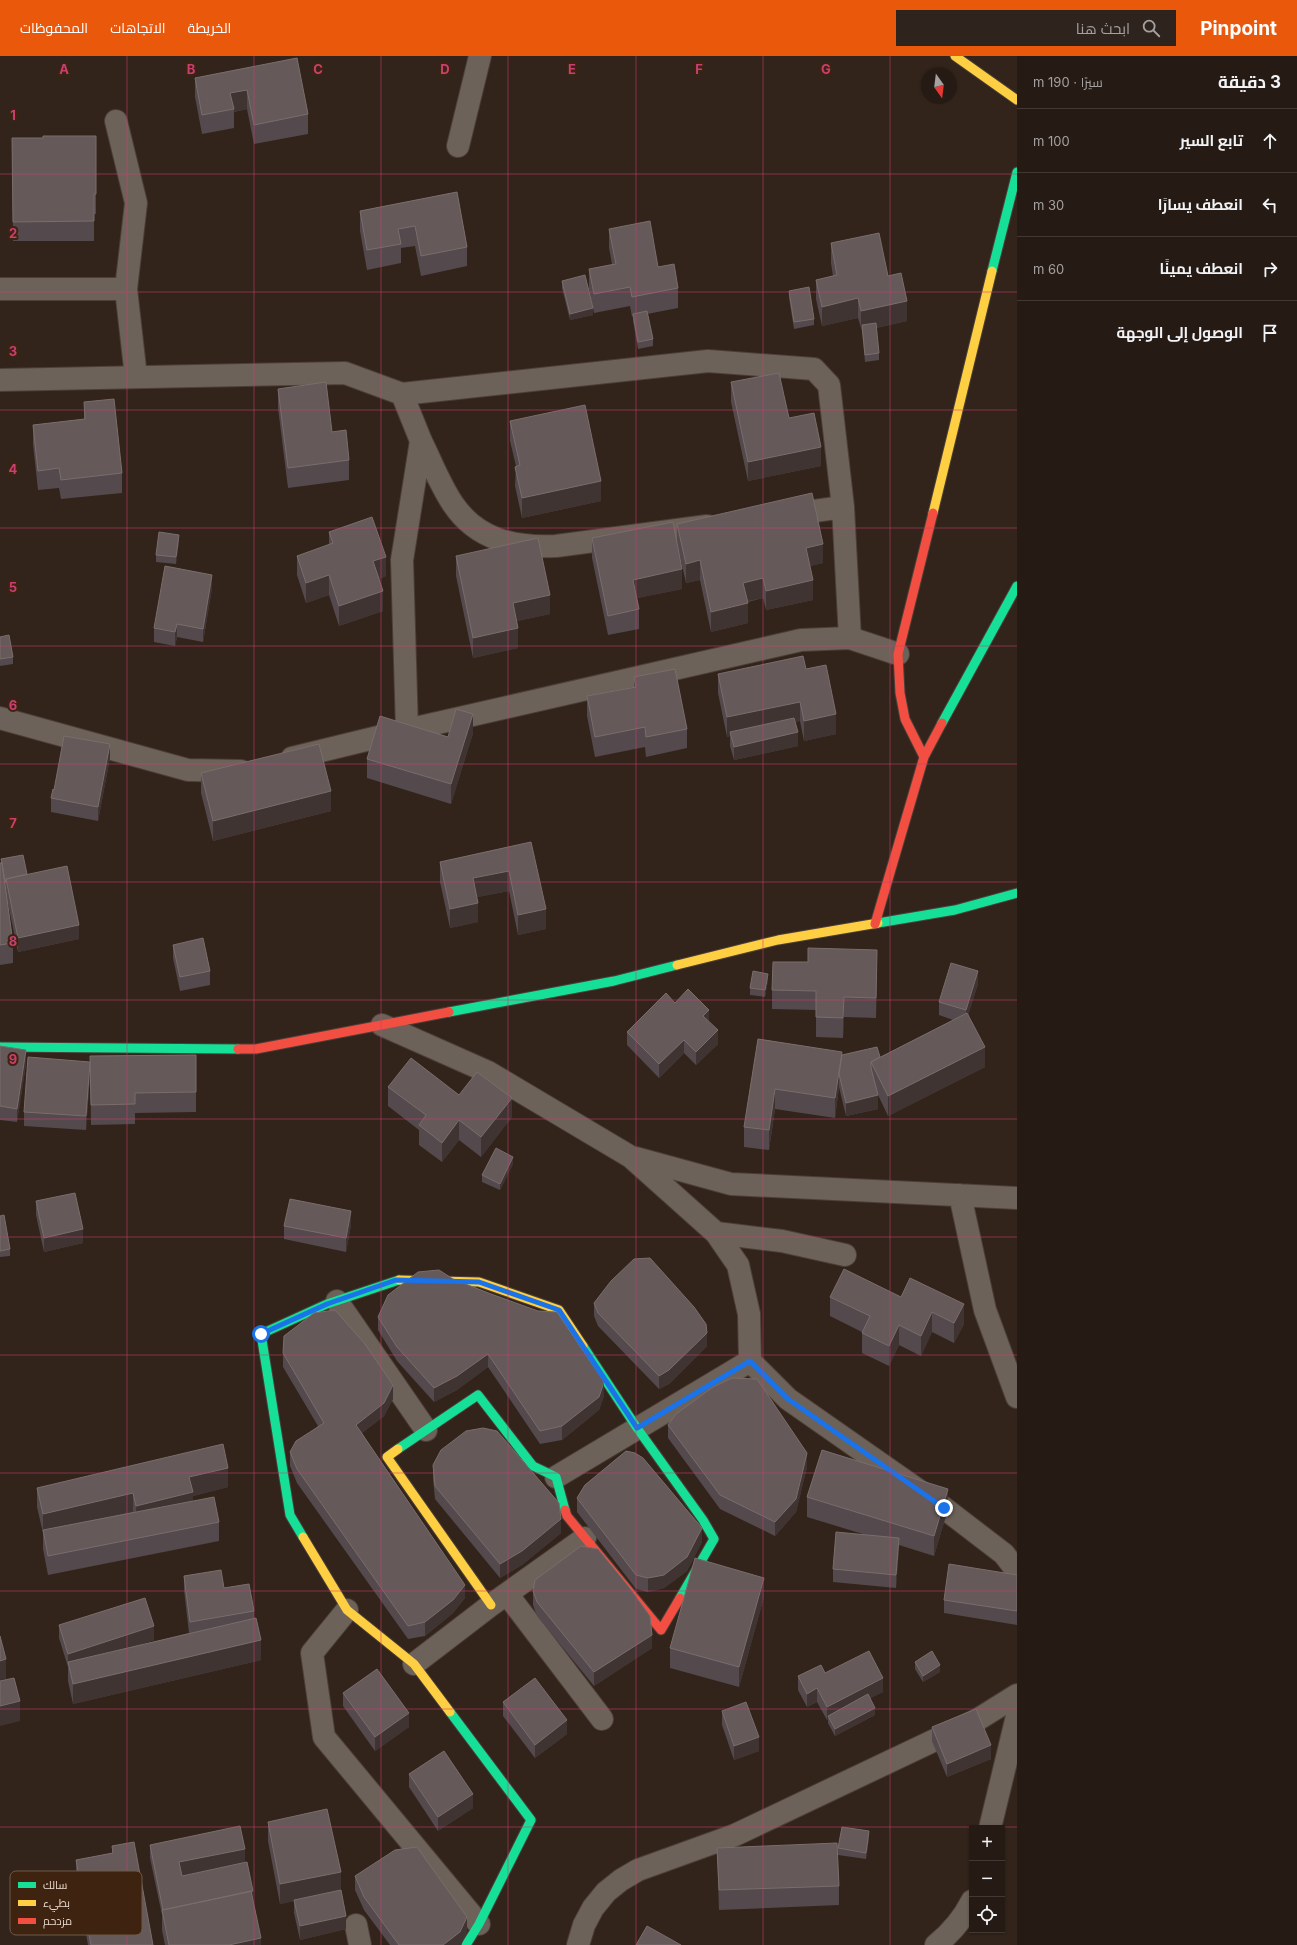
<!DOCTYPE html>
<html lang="ar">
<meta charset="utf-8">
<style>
body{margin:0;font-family:Inter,Cairo,sans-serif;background:#2e241d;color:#f1f3f6;direction:rtl}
.controls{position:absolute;right:12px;bottom:12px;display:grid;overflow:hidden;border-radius:0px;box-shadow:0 1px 3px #0004}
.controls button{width:36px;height:36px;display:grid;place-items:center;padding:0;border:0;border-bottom:1px solid #423934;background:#261b14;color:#f1f3f6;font:20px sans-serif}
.compass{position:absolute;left:921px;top:12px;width:36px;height:36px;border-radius:50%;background:#261b14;box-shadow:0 1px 3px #0004;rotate:166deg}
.stop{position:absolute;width:12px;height:12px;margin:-9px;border:3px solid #1a73e8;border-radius:50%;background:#fff}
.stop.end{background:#1a73e8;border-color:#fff;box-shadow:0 1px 4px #0008}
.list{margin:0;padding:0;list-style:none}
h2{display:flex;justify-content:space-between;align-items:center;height:52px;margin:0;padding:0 16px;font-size:17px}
h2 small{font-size:13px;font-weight:400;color:#a4a1a0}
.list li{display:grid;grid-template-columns:26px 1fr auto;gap:12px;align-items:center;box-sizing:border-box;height:64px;padding:0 16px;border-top:1px solid #423934}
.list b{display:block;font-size:15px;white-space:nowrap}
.list em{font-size:13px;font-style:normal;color:#a4a1a0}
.icon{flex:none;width:22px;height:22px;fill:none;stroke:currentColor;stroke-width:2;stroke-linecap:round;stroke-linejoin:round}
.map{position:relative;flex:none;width:1017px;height:1889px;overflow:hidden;direction:ltr}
header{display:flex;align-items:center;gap:24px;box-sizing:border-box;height:56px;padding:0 20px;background:#ea580c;color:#fff}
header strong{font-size:19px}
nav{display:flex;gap:22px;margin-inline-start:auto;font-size:14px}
.search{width:280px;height:36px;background:#2e241d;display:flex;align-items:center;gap:10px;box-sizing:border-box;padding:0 14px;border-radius:0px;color:#a4a1a0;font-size:15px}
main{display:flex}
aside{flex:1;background:#261b14}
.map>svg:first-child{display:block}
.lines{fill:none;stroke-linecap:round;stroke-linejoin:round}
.street-casing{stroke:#4c3f38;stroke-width:24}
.fast-casing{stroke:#4c3f38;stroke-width:11}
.slow-casing{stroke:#4c3f38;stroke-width:11}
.jam-casing{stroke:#4c3f38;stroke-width:11}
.street{stroke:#6d625a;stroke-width:22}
.fast{stroke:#16e098;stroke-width:9}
.slow{stroke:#ffcf43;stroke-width:9}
.jam{stroke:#f24e42;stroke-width:9}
.wall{fill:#54494c}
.shaded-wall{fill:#403432}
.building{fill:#65595a;stroke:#7a6d6c}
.route{stroke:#1a73e8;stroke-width:5}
.grid{fill:none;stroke:#ca3f72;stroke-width:1;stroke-opacity:0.55}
.key{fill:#3d2310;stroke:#715a49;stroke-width:1}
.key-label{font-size:11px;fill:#ebdace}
.grid-label{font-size:13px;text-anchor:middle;font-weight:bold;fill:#ca3f72;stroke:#3d2310;stroke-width:4;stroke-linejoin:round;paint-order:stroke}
</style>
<header>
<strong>Pinpoint</strong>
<div class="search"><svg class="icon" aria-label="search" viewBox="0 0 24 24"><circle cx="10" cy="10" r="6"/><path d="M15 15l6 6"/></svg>ابحث هنا</div>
<nav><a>الخريطة</a><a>الاتجاهات</a><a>المحفوظات</a></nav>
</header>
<main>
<aside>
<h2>3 دقيقة<small>سيرًا · 190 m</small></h2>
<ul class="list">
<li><svg class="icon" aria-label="ahead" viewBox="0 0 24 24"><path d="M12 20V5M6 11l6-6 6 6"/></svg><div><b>تابع السير</b></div><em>100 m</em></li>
<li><svg class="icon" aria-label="left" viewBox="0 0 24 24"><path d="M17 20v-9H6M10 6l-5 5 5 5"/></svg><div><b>انعطف يسارًا</b></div><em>30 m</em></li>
<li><svg class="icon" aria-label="right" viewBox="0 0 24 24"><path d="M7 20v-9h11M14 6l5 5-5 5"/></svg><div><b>انعطف يمينًا</b></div><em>60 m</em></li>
<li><svg class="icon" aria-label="arrive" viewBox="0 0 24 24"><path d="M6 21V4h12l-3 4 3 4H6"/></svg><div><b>الوصول إلى الوجهة</b></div></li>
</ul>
</aside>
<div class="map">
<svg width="1017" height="1889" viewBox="0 0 1017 1889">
<rect width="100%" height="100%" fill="#32241a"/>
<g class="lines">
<g class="street-casing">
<path id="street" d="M116 65 136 147 126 233 136 321
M458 90 480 0
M0 233H126
M0 324 345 317 402 338 421 385 402 504 407 674
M402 338 708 305 814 313 829 329 843 451 850 582
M421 385C431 405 440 429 453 448 477 484 515 492 556 490L707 470
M786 459 843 451
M0 662 188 714 241 715
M292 702 407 674 801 584 850 582 898 598
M382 969 488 1016 631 1101 716 1177 738 1209 749 1258 750 1305 788 1343 944 1452 1004 1498 1017 1515
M636 1102 731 1128 1017 1142
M960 1139 985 1254 1017 1341
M716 1177 782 1185 845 1199
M337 1245 426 1374
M556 1421 750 1305
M507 1538 602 1663
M347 1554 312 1597 324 1681 479 1868
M414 1608 491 1549 585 1482
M990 1772 1017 1660
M356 1869 360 1889
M578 1889 584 1869 593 1852 606 1836 621 1824 638 1814 735 1779 977 1664 1017 1639
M936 1889C952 1876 963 1863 972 1845"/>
</g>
<g class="fast-casing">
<path id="fast" d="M992 215 1017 116
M942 667 1017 530
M878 867 955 854 1017 837
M449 956 614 925 677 909
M0 991 238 993
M583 1290 637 1372 703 1464 714 1483 680 1542
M398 1393 478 1339 533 1410 556 1421 565 1454
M303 1481 290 1459 261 1278 327 1248 399 1224
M450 1656 531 1764 479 1868 466 1889"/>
</g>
<g class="slow-casing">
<path id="slow" d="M955 0 1017 44
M933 457 992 215
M677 909 778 884 878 867
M399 1224 479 1226 559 1254 583 1290
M398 1393 387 1401 491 1549
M303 1481 347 1554 414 1608 450 1656"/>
</g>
<g class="jam-casing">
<path id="jam" d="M924 701 905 663 900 637 898 598 933 457
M875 868 924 701 942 667
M238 993H256L449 956
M565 1454 567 1460 661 1574 680 1542"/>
</g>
<use href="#street" class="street"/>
<use href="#fast" class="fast"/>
<use href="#slow" class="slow"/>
<use href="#jam" class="jam"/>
</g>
<path class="wall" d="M297 2 308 58V78L254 88 247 53 234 56V72L202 78 195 41V22Z
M12 82 96 138V158H94V185H13Z
M457 136 467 191V210L421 220 415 190 401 192V207L367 214 360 175V155Z
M609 173 658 211 678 232V252L647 258 653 283V290L638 293 633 265V260L632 261 630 250 594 257 589 233V213L612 208 609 192Z
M831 187 888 220 907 265 876 272 879 297V304L865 306 862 275 858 262 822 270 816 243V224L833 220 831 207Z
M562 225 593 259 570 264 562 232Z
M789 235 814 263V269L794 273 789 242Z
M731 326 789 362 821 410 748 425 731 346Z
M278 333 349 404V424L288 432 278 352Z
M84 346 122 417V437L61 443 59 432 38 434 33 388V369L84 363Z
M510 365 601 445 522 462 515 430 516 410 510 385Z
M677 468 823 507 810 510 813 544 766 554 763 542 748 546V567L711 576 700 524 686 527 677 487Z
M329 476 386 520 379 523 383 555 339 570 329 539 306 547 297 519V500L329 489Z
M592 482 682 533 637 542 639 553V573L608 579 592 502Z
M179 485 176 508 156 506V499Z
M456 500 550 558 517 565 518 592 473 602 456 520Z
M212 532 203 586 177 581 175 590 154 586V572Z
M0 581 13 601V608L0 610Z
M806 613 836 678 804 685 800 665 795 666 798 690 734 704 730 690V680L727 681 718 637V618Z
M634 621 687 673V692L646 701 645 691 595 701 587 660V640L634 631Z
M473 677 451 748 367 722V703L448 681Z
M110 702 98 765 51 756V742L54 734Z
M201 717 331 755 213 785 201 737Z
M531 786 546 873 518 879 509 835 477 841 478 866 450 872 440 826V806Z
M1 803 27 818 79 883 18 896 6 838 13 887V907L0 909V807H1Z
M173 889 210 915V929L180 935 173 902Z
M877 913 876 962 844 961 843 982 816 981V954L772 953V934Z
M768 924 765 941 750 939V932Z
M978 928 968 959 985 1011 888 1060 878 1039V1053L846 1060 839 1031 835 1062 775 1053 769 1094 744 1091V1071L758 983 842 999 880 1001 953 964 939 959V946Z
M675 947 709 966 718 988 696 1009 684 997 659 1022 627 989V976Z
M0 990 26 1008 17 1066 0 1064Z
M196 999V1056L135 1057V1068L91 1069 90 1000Z
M90 1019 86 1074 24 1070V1056Z
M388 1031 459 1039 512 1061 481 1101 459 1084 442 1106 419 1089V1074L388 1050Z
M513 1108 500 1134 482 1126V1119Z
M36 1145 83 1187 44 1196 36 1159Z
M0 1160 10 1193V1200L0 1201Z
M351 1169 346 1196 284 1183V1170Z
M388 1239 604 1340 599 1354 562 1384 540 1388 488 1311 457 1334 434 1346 397 1305 378 1274V1261Z
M830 1241H901L964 1268 954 1287 932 1276 921 1300 899 1289 889 1310 862 1297V1276L830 1260Z
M594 1247 707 1290 669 1328 659 1333 598 1270 594 1260Z
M283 1297 393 1343 384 1360 362 1377 465 1542 453 1557 425 1580 408 1583 297 1427 290 1410V1396L318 1370 283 1311Z
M668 1369 807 1411 796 1456 775 1480 720 1453 668 1382Z
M433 1409 561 1477 522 1509 500 1522 435 1443 433 1423Z
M228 1431 193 1440V1445L219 1466V1485L48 1519 43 1493V1477L37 1451V1432Z
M807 1441 948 1453 934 1500 899 1489 896 1532 833 1526V1513L866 1479 807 1461Z
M577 1442 702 1486 687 1515 664 1532 648 1536 636 1533 577 1456Z
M1017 1519V1569L944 1557V1544Z
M184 1520 224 1532 254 1555V1562L261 1604 73 1648 68 1625V1611L59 1582V1569L154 1584 132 1591 189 1577 184 1534Z
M533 1535 652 1592 594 1630 537 1560 533 1549Z
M764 1541 739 1631 670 1612V1592Z
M915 1606 940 1616 923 1626 915 1613Z
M825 1617 883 1636 870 1642 875 1659 835 1680 828 1667V1663L827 1664 817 1646 807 1651 798 1634V1620Z
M343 1637 409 1671 375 1695 343 1650Z
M503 1646 567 1678 535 1702 503 1660Z
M722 1655 759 1695 734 1704 722 1669Z
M932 1671 991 1703 947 1721 932 1685Z
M409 1718 473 1752 438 1775 409 1731Z
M268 1766 341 1834 346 1873 300 1884 294 1857V1845L280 1848 268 1785Z
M869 1782 866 1803 838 1799V1792Z
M150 1789 245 1806 182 1819V1820L253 1845 261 1889H165L162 1874V1859L150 1802Z
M112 1790 153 1889H88L76 1824V1804L112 1797Z
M717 1792 839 1830V1849L719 1854Z
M355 1820 467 1875 461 1889H390L364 1854 355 1834Z"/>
<path class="shaded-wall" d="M247 34V53L234 56V53L230 37Z
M858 242V262L822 270V251Z
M907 245V265L862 275V269L861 275V255Z
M593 252V259L570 264V258Z
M821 391V410L748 425V406Z
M601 425V445L522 462V442Z
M179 479V485L176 508V501Z
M823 488V507L806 511V492Z
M386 501V520L373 525V505Z
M700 504V524L686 527V508Z
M682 513V533L633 543V524Z
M212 519V532L203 586V573Z
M329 519V539L306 547V527Z
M763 522V542L743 546V527Z
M813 524V544L766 554V535Z
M383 535V555L339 570V550Z
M550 539V558L513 566V547Z
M748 547V567L711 576V556Z
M177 568V581L175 590V576Z
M518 572V592L473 602V582Z
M800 646V665L731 680 730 676V680L727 681V661Z
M473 658V677L451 748V728Z
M836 658V678L804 685V665Z
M798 676V690L734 704V691Z
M110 688V702L98 765V751Z
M331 735V755L213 785V765Z
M509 815V835L473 842V822Z
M478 847V866L450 872V853Z
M546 853V873L518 879V859Z
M79 869V883L18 896V882Z
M877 894V913L876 962V942Z
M978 915V928L966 967V954Z
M768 918V924L765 941V934Z
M844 941V961L843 982V962Z
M709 954V967L703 960Z
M718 974V988L696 1009V996Z
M684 984V997L659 1022V1008Z
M985 991V1011L888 1060V1040Z
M26 994V1008L17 1066V1053Z
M842 996V1015L839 1018V1031L835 1062V1042Z
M90 1006V1019L86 1074V1060Z
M775 1033V1053L769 1094V1074Z
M878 1039V1053L846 1060V1047Z
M512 1042V1061L481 1101V1081Z
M459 1064V1084L442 1106V1087Z
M513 1101V1108L500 1134V1128Z
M351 1155V1169L346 1196V1182Z
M83 1173V1187L44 1196V1182Z
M964 1248V1268L954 1287V1267Z
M932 1256V1276L921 1300V1280Z
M899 1269V1289L889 1310V1290Z
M707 1277V1290L669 1328 659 1333V1320Z
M488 1298V1311L457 1334 434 1346V1332Z
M604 1326V1340L599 1354 562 1384V1370Z
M393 1329V1343L384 1360 356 1382V1369Z
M807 1397V1411L796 1456 775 1480V1466Z
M228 1412V1431L193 1440V1456L136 1470V1450L189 1421Z
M948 1433V1453L934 1500V1480Z
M133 1437V1456L43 1474V1477V1458Z
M561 1463V1477L522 1509 500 1522V1508Z
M702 1472V1486L687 1515 664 1532 648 1536V1522Z
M899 1482V1495L896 1532V1519Z
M764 1522V1541L739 1631V1611Z
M465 1529V1542L453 1557 425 1580V1566Z
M154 1570V1584L69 1611 68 1606V1611V1598Z
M652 1579V1592L594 1630V1616Z
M261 1584V1604L73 1648V1628Z
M6 1603V1623L0 1624V1605Z
M940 1609V1616L923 1626V1620Z
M883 1622V1636L830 1663 828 1660V1663L827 1664V1651Z
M817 1632V1646L807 1651V1638Z
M20 1645V1665L0 1670V1650Z
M875 1652V1659L835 1680V1673Z
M409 1657V1671L375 1695V1681Z
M567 1664V1678L535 1702V1689Z
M759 1681V1695L734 1704V1690Z
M991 1689V1703L947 1721V1708Z
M473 1738V1752L438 1775V1761Z
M869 1775V1782L866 1803V1797Z
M245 1793V1806L179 1820V1806Z
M341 1816V1836L280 1848V1828Z
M253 1835V1848L163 1862Z
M346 1860V1873L300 1884V1870Z
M467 1861V1875L461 1889H443Z
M261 1882V1889H229Z"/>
<path class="building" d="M297 2 308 58 254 69 247 34 230 37 234 53 202 59 195 22Z
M43 80H96V138H94V165L13 166 12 82H43Z
M457 136 467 191 421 200 415 170 398 173 401 188 367 194 360 155Z
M650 165 658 211 674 208 678 232 632 241 630 231 594 238 589 213 616 208 609 173Z
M879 177 888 220 901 217 907 245 861 255 858 242 822 251 816 224 837 219 831 187Z
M585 219 593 252 570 258 562 225Z
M809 231 814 263 794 266 789 235Z
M647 255 653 283 638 286 633 258Z
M876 267 879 297 865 299 862 269Z
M779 317 789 362 814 357 821 391 748 406 731 326Z
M326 326 332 376 346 374 349 404 288 412 278 333Z
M114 343 122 417 61 424 59 412 38 415 33 369 85 363 84 346Z
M585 349 601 425 522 442 515 411 520 409 510 365Z
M812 437 823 488 806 492 813 524 766 535 763 522 743 527 748 547 711 556 700 504 686 508 677 468Z
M372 461 386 501 373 505 383 535 339 550 329 519 306 527 297 500 333 487 329 476Z
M673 466 682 513 633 524 639 553 608 560 592 482Z
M159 476 179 479 176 501 156 499Z
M538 482 550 539 513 547 518 572 473 582 456 500Z
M165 510 212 519 203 573 177 568 175 576 154 572Z
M9 579 13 601 0 603V581Z
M803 600 806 613 826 609 836 658 804 665 800 646 727 661 718 618Z
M675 613 687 673 646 681 645 671 595 681 587 640 636 631 634 621Z
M456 653 473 658 451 728 367 703 380 660 448 681Z
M794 662 798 676 734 691 730 676Z
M64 680 110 688 98 751 51 742 53 733 54 734Z
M319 688 331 735 213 765 201 717Z
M531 786 546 853 518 859 509 815 473 822 478 847 450 853 440 806Z
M23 799 27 818 6 823 5 827 2 807 1 803Z
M0 807H2L13 887 0 889Z
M67 810 79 869 18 882 6 823Z
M203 882 210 915 180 921 173 889Z
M808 892 877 894 876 942 844 941 843 962 816 961V935L772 934 773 906H808Z
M951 907 978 915 966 954 939 946Z
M753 915 768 918 765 934 750 932Z
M688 933 709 954 703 960 718 974 696 996 684 984 659 1008 627 976 666 937 675 947Z
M967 957 985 991 888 1040 871 1006Z
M758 983 842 996 835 1042 775 1033 769 1074 744 1071Z
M0 990 26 994 17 1053 0 1050Z
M877 991 880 1001 871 1006V1012L878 1039 846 1047 839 1018 842 999Z
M196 999V1036L135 1037V1048L91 1049 90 1000Z
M28 1001 90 1006 86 1060 24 1056Z
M411 1002 459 1039 477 1016 512 1042 481 1081 459 1064 442 1087 419 1069 426 1059 388 1031Z
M496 1092 513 1101 500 1128 482 1119Z
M75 1137 83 1173 44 1182 36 1145Z
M290 1143 351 1155 346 1182 284 1170Z
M4 1159 10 1193 0 1195V1160Z
M650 1202 694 1251 706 1268 707 1277 669 1314 659 1320 598 1257 594 1247 611 1225 634 1203Z
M844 1213 901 1241 910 1222 964 1248 954 1267 932 1256 921 1280 899 1269 889 1290 862 1277 870 1260 830 1241Z
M439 1214 453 1223 491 1238 538 1255 557 1256 604 1326 599 1341 562 1370 540 1375 488 1298 457 1320 434 1332 397 1291 378 1261 388 1239 418 1216Z
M335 1254 365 1288 393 1329 384 1347 356 1369 465 1529 453 1544 425 1566 408 1570 297 1413 290 1396 296 1385 324 1367 283 1297 284 1280 314 1257Z
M732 1322 757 1323 807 1397 796 1443 775 1466 720 1439 668 1369 676 1358 713 1331Z
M483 1372 497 1375 559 1447 561 1463 522 1495 500 1508 435 1430 433 1409 441 1394 466 1375Z
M223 1388 228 1412 189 1421 193 1436 136 1450 133 1437 43 1458 37 1432Z
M822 1394 948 1433 934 1480 807 1441Z
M626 1395 635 1397 643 1402 702 1472 687 1501 664 1519 648 1522 636 1519 577 1442 585 1429Z
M214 1441 219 1466 48 1500 43 1474Z
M836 1476 899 1482 896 1519 833 1513Z
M581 1490 598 1493 629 1531 650 1560 652 1579 594 1616 537 1546 533 1535 535 1524Z
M695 1502 764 1522 739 1611 670 1592Z
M949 1508 1017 1519V1555L944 1544Z
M221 1514 224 1532 249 1528 254 1555 190 1566 184 1520Z
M145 1542 154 1570 68 1598 59 1569Z
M256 1562 261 1584 73 1628 68 1606Z
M0 1580 6 1603 0 1605Z
M869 1595 883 1622 827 1651 817 1632 807 1638 798 1620 821 1609 825 1617Z
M932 1595 940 1609 923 1620 915 1606Z
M377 1613 409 1657 375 1681 343 1637Z
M14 1622 20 1645 0 1650V1625Z
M535 1622 567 1664 535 1689 503 1646Z
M868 1638 875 1652 835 1673 828 1660Z
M746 1646 759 1681 734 1690 722 1655Z
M976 1653 991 1689 947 1708 932 1671Z
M444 1695 473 1738 438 1761 409 1718Z
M327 1753 341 1816 280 1828 268 1766Z
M240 1770 245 1793 179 1806 182 1820 247 1806 253 1835 163 1854 150 1789Z
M842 1771 869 1775 866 1797 838 1792Z
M134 1786 153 1889H91L76 1804 113 1797 112 1790Z
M837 1787 839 1830 719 1834 717 1792Z
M417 1791 467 1861 460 1876 443 1889H399L364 1841 355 1820 395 1794Z
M341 1834 346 1860 300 1870 294 1844Z
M251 1835 261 1882 229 1889H169L162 1854Z
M647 1870 681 1889H636Z"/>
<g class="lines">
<path class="route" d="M261 1278 327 1248 396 1224 479 1226 559 1254 637 1372 750 1305 788 1343 944 1452"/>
</g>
<path class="grid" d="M127 0V1889M254 0V1889M381 0V1889M508 0V1889M636 0V1889M763 0V1889M890 0V1889M0 118H1017M0 236H1017M0 354H1017M0 472H1017M0 590H1017M0 708H1017M0 826H1017M0 944H1017M0 1063H1017M0 1181H1017M0 1299H1017M0 1417H1017M0 1535H1017M0 1653H1017M0 1771H1017"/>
<rect x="10" y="1815" width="132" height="64" rx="6" class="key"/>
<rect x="18" y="1826" width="18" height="6" fill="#16e098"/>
<rect x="18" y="1844" width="18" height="6" fill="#ffcf43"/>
<rect x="18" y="1862" width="18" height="6" fill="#f24e42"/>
<g class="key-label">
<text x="43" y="1833">سالك</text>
<text x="43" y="1851">بطيء</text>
<text x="43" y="1869">مزدحم</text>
</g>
<g class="grid-label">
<text x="64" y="18">A</text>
<text x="191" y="18">B</text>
<text x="318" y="18">C</text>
<text x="445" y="18">D</text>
<text x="572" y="18">E</text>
<text x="699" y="18">F</text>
<text x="826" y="18">G</text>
<text x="13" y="64">1</text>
<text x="13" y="182">2</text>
<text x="13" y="300">3</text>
<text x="13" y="418">4</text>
<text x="13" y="536">5</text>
<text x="13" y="654">6</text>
<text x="13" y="772">7</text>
<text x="13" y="890">8</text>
<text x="13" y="1008">9</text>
</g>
</svg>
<div class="controls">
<button>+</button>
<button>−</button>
<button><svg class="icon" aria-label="locate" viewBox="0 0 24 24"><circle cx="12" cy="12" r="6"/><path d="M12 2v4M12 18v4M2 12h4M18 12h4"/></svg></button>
</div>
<svg class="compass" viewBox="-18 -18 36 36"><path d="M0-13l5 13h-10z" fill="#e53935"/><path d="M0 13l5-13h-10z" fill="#a4a1a0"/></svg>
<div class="stop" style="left:261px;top:1278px"></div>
<div class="stop end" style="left:944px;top:1452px"></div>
</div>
</main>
